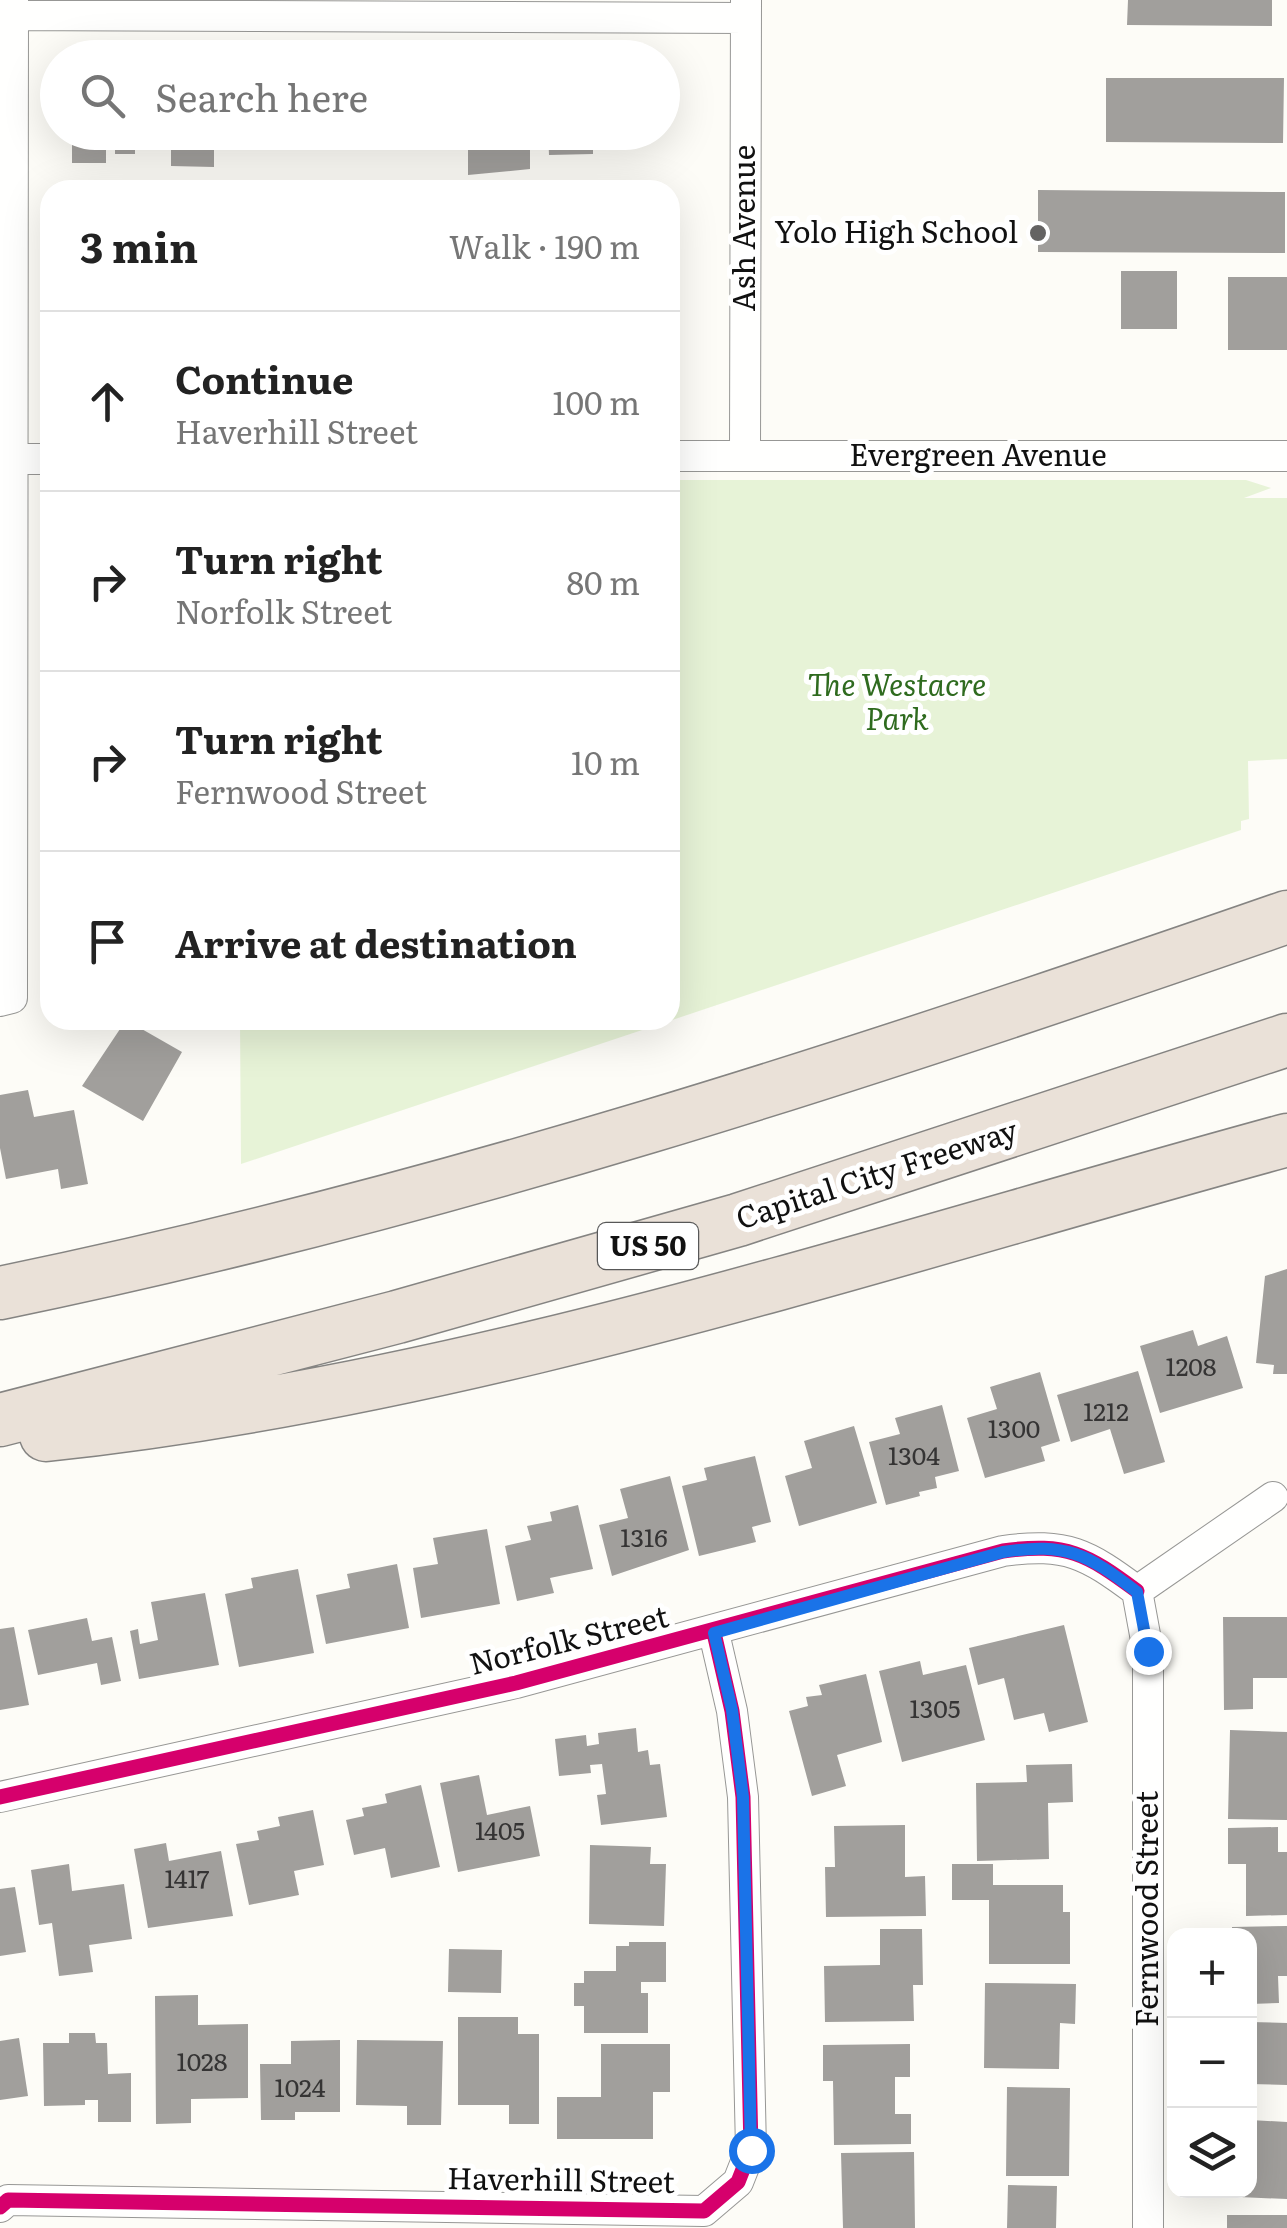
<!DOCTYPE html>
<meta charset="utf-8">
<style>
body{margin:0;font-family:Literata,serif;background:#f2f2f2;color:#222}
.controls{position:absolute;right:30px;bottom:30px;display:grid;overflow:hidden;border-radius:20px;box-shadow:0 10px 40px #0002}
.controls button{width:90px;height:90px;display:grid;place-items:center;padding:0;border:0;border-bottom:2px solid #e0e0e0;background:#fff;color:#222;font:50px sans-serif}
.stop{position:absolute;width:30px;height:30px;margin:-22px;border:8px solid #1a73e8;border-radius:50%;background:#fff}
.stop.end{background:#1a73e8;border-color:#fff;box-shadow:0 2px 10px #0008}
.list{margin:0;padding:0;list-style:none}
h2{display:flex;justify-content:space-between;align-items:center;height:130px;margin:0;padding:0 40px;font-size:42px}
h2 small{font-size:32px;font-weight:400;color:#767676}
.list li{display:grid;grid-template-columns:65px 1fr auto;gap:30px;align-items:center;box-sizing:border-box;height:180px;padding:0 40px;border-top:2px solid #e0e0e0}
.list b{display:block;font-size:38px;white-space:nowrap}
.list p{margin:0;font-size:32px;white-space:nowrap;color:#767676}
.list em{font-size:32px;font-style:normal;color:#767676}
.icon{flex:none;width:55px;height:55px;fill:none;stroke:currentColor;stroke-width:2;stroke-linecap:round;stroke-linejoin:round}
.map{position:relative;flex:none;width:1287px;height:2228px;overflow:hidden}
.search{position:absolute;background:#fff;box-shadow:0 10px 40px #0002;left:40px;top:40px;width:640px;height:110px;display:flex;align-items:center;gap:25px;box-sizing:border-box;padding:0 35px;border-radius:55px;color:#767676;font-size:38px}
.panel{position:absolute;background:#fff;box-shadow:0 10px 40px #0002;left:40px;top:180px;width:640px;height:850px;border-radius:30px}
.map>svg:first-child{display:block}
.green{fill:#e7f3d7}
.building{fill:#a19f9c}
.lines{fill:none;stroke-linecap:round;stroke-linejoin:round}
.minor-casing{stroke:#979795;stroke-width:32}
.motorway-casing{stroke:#858482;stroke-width:55}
.minor{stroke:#fffffe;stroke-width:30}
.motorway{stroke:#eae1d8;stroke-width:52}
.cycleway-casing{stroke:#fff;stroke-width:21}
.cycleway{stroke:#d6006c;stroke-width:15}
.route{stroke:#1a73e8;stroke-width:12}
.poi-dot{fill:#646362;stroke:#fff;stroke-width:4}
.labels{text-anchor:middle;stroke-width:10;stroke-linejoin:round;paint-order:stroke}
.number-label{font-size:25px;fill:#353434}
.shield{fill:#fff;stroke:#585858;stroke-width:2.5}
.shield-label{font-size:28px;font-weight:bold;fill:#111}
.street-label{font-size:30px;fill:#111;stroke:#fff}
.poi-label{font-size:30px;fill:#111;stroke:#fff;text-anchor:end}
.park-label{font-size:30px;font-style:italic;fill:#2f6b1f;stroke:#fff}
</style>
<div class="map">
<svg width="1287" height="2228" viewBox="0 0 1287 2228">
<rect width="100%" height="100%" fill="#fdfcf7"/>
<path class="green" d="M670 480H1246L1271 488 1244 498H1287V759L1248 761 1249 819 1241 821V830L241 1164 240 1020H670Z"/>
<path class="building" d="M1128 0H1272V26L1127 25Z
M1106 78H1284L1283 143 1106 142Z
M81 132H135V154H115V140H106V163H72V136Z
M171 132H214V167L171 166Z
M468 132H530V169L468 175Z
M548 132H612L613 147H593V154L549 155Z
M1038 190 1285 192V253L1038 252Z
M1121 271H1177V329H1121Z
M1228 277H1287V350H1228Z
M126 1020 182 1052 143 1121 82 1086Z
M28 1090 34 1117 74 1110 88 1184 61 1189 58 1169 6 1179 0 1148V1095Z
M1287 1269V1374H1273L1274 1365 1256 1363 1265 1276Z
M1193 1330 1198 1346 1227 1336 1243 1388 1160 1413 1140 1346Z
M1138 1371 1165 1462 1124 1474 1110 1429 1071 1442 1057 1395Z
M1040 1372 1060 1441 1041 1447 1045 1461 985 1478 967 1418 997 1409 990 1387Z
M942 1405 959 1471 935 1477 937 1488 919 1492 920 1496 886 1505 869 1442 900 1434 895 1418Z
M854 1426 877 1503 799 1526 785 1476 812 1468 804 1441Z
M755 1456 771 1522 752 1527 756 1542 699 1556 682 1486 707 1480 704 1468Z
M670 1476 689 1550 612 1576 599 1525 628 1518 620 1489Z
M578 1505 593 1569 550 1578 554 1593 517 1601 505 1546 531 1540 527 1526 552 1521 550 1512Z
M487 1529 500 1604 421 1618 413 1568 438 1564 433 1538Z
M397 1564 409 1628 326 1644 316 1595 350 1588 347 1574Z
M298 1569 314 1653 239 1667 225 1594 253 1588 251 1578Z
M205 1593 219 1665 139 1679 130 1631 138 1629 140 1644 158 1640 151 1602Z
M1223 1617H1287V1678H1253V1709L1224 1710Z
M87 1618 92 1641 112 1637 121 1681 101 1685 97 1663 38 1675 28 1630Z
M1064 1625 1088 1722 1049 1732 1044 1713 1014 1720 1004 1678 978 1685 969 1648Z
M14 1627 29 1705 0 1710V1629Z
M920 1661 923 1675 966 1665 985 1740 902 1762 879 1671Z
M866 1674 882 1742 837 1755 846 1786 812 1796 789 1711 808 1706 806 1697 822 1695 819 1685Z
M636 1728 638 1752 648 1750 650 1765 660 1764 667 1817 601 1825 597 1795 606 1794 602 1764 590 1765 591 1773 559 1776 555 1739 586 1735 587 1746 599 1744 598 1733Z
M1230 1730 1287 1732V1820L1228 1819Z
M1072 1764 1073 1802 1048 1803 1049 1859 977 1861 976 1783 1027 1782 1026 1765Z
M479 1775 487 1815 530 1806 540 1856 458 1872 440 1783Z
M421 1785 440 1867 391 1878 385 1848 354 1855 346 1820 364 1816 362 1808 387 1803 385 1794Z
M313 1810 324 1865 294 1871 299 1895 249 1905 236 1844 259 1840 257 1831 280 1826 278 1817Z
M905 1825V1877L925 1876 926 1916 826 1917 825 1867H835L834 1826Z
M1278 1827V1852H1287V1915L1246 1916V1864H1228V1828Z
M166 1843 169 1861 221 1851 233 1916 148 1928 134 1849Z
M590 1845 651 1847 650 1864H666L664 1926 589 1924Z
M69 1864 72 1891 124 1884 132 1939 89 1945 93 1972 59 1976 52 1923 39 1925 31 1870Z
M952 1864H993V1885H1063V1912H1070V1964H989V1900H952Z
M15 1887 26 1952 0 1956V1889Z
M1287 1926V1976H1278L1279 2003 1250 2004V1936H1232V1927Z
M880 1929H922L923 1985H913L914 2021 825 2022 824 1966 880 1965Z
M629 1942H666V1982H641V1993H648V2033H584V2006H574V1983H584V1971H616V1946H629Z
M449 1949 502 1950 501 1993 448 1992Z
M985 1983 1076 1984 1075 2024 1060 2023 1059 2069 984 2068Z
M198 1995V2025L248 2024V2098L191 2099V2123L156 2124 155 1996Z
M458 2017H518V2034H539V2124H509V2105H458Z
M1250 2022 1287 2023V2085L1250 2084Z
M69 2033H95L96 2043H107L108 2074 131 2073V2122H98V2100H85V2105L44 2106 43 2043H69Z
M19 2038 28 2096 0 2100V2041Z
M340 2040V2112H295V2120H261L260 2064H291V2041Z
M357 2040 443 2041 441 2125H407V2106L356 2105Z
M601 2044H670V2092H653V2139H557V2097H601Z
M910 2044V2077H895V2114H911V2144L834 2145 833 2081H823V2045Z
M1007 2087 1070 2088 1069 2176H1006Z
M1250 2120 1287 2122V2199L1239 2197V2190H1250Z
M914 2152 915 2228H843L841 2153Z
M1008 2185 1057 2186 1056 2228H1007Z
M1227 2215H1287V2228H1227Z"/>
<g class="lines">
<g class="minor-casing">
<path id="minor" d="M0 15 746 18
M670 456H1287
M745 456 746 0
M0 459H50
M0 1001 12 998 13 0
M1137 1591 1148 1651V2228
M1137 1591 1273 1497
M0 1797 516 1683 1003 1551C1067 1542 1087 1554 1137 1591
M0 2207 8 2200 704 2211 738 2182 751 2149 743 1797 732 1711 714 1633"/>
</g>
<g class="motorway-casing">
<path id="motorway" d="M0 1293C439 1203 864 1064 1287 917
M0 1420 397 1317 738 1220 1287 1040
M46 1435C471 1390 876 1252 1287 1140"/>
</g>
<use href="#minor" class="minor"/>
<use href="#motorway" class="motorway"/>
<g class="cycleway-casing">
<path id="cycleway" d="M0 1797 516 1683 1003 1551C1067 1542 1087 1554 1137 1591
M0 2207 8 2200 704 2211 738 2182 751 2149 743 1797 732 1711 714 1633"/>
</g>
<use href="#cycleway" class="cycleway"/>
</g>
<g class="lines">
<path class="route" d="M751 2150 743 1797 732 1710 714 1633 1003 1552C1067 1542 1087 1554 1137 1592L1148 1651"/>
</g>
<circle class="poi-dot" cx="1038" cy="233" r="10"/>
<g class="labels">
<g class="number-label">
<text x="1191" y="1376">1208</text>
<text x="1106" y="1421">1212</text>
<text x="1014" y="1438">1300</text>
<text x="914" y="1465">1304</text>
<text x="644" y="1547">1316</text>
<text x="935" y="1718">1305</text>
<text x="500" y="1840">1405</text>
<text x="187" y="1888">1417</text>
<text x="202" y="2071">1028</text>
<text x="300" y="2097">1024</text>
</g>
<rect class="shield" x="598" y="1223" width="100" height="46" rx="8"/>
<g class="shield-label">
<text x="648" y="1256">US 50</text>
</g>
<g class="street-label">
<text transform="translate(745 228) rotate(-90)" y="10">Ash Avenue</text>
<text x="978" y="466">Evergreen Avenue</text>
<text transform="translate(877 1175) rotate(-18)" y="10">Capital City Freeway</text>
<text transform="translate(569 1641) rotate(-14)" y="10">Norfolk Street</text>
<text transform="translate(1148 1909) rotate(-90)" y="10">Fernwood Street</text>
<text transform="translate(561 2181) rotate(1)" y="10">Haverhill Street</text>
</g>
<g class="poi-label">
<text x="1018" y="243">Yolo High School</text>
</g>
<g class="park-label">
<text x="897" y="696">The Westacre<tspan x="897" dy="34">Park</tspan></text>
</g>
</g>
</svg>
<div class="controls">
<button>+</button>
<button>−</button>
<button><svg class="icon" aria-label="layers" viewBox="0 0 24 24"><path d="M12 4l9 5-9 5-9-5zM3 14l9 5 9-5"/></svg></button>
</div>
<div class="stop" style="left:751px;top:2150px"></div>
<div class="stop end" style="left:1148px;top:1651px"></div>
<div class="search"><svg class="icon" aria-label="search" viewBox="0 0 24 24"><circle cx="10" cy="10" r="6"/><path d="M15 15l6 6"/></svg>Search here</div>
<section class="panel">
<h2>3 min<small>Walk · 190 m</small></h2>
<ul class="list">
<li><svg class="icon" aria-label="ahead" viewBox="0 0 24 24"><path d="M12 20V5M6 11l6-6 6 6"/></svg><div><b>Continue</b><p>Haverhill Street</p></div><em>100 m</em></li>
<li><svg class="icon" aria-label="right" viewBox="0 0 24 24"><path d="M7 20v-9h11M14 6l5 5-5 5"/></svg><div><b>Turn right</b><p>Norfolk Street</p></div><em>80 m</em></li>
<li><svg class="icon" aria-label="right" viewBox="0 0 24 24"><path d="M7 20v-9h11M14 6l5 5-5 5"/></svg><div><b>Turn right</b><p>Fernwood Street</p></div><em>10 m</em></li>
<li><svg class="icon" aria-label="arrive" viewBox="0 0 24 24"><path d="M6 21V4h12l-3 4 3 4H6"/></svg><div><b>Arrive at destination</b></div></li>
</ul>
</section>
</div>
